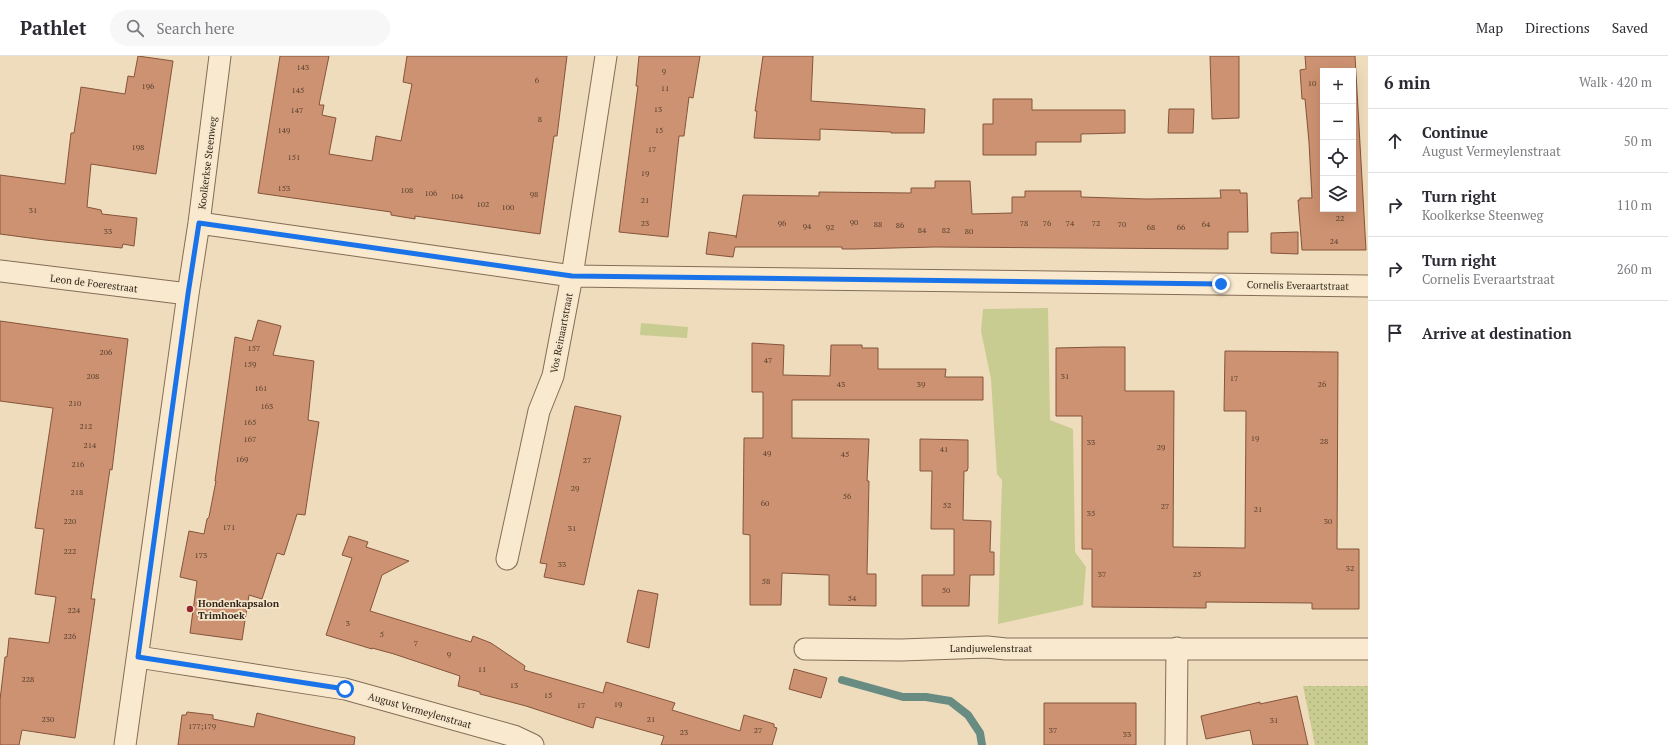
<!DOCTYPE html>
<meta charset="utf-8">
<style>
body{margin:0;font-family:"PT Serif",serif;background:#f7f7f7;color:#2b2b33}
.controls{position:absolute;right:12px;top:12px;display:grid;overflow:hidden;border-radius:0px;box-shadow:0 4px 16px #0002}
.controls button{width:36px;height:36px;display:grid;place-items:center;padding:0;border:0;border-bottom:1px solid #e1e1e2;background:#fff;color:#2b2b33;font:20px sans-serif}
.stop{position:absolute;width:12px;height:12px;margin:-9px;border:3px solid #1a73e8;border-radius:50%;background:#fff}
.stop.end{background:#1a73e8;border-color:#fff;box-shadow:0 1px 4px #0008}
.list{margin:0;padding:0;list-style:none}
h2{display:flex;justify-content:space-between;align-items:center;height:52px;margin:0;padding:0 16px;font-size:17px}
h2 small{font-size:13px;font-weight:400;color:#7c7c81}
.list li{display:grid;grid-template-columns:26px 1fr auto;gap:12px;align-items:center;box-sizing:border-box;height:64px;padding:0 16px;border-top:1px solid #e1e1e2}
.list b{display:block;font-size:15px;white-space:nowrap}
.list p{margin:0;font-size:13px;white-space:nowrap;color:#7c7c81}
.list em{font-size:13px;font-style:normal;color:#7c7c81}
.icon{flex:none;width:22px;height:22px;fill:none;stroke:currentColor;stroke-width:2;stroke-linecap:round;stroke-linejoin:round}
.map{position:relative;flex:none;width:1368px;height:689px;overflow:hidden}
header{display:flex;align-items:center;gap:24px;box-sizing:border-box;height:56px;padding:0 20px;background:#fff;border-bottom:1px solid #e1e1e2}
header strong{font-size:19px}
nav{display:flex;gap:22px;margin-inline-start:auto;font-size:14px}
.search{width:280px;height:36px;background:#f7f7f7;display:flex;align-items:center;gap:10px;box-sizing:border-box;padding:0 14px;border-radius:22px;color:#7c7c81;font-size:15px}
main{display:flex}
aside{flex:1;background:#fff}
.map>svg:first-child{display:block}
.green{fill:#c8cc90}
.park{fill:url(#park-dots)}
.lines{fill:none;stroke-linecap:round;stroke-linejoin:round}
.stream{stroke:#688c81;stroke-width:8}
.building{fill:#cd9271;stroke:#85543b;fill-rule:evenodd}
.street-casing{stroke:#856c56;stroke-width:23}
.street{stroke:#f9eacf;stroke-width:21}
.route{stroke:#1a73e8;stroke-width:5}
.poi-dot{fill:#95252c;stroke:#f5e7cc;stroke-width:1.5}
.labels{text-anchor:middle;stroke-width:3.5;stroke-linejoin:round;paint-order:stroke}
.number-label{font-size:8px;fill:#5a4130}
.street-label{font-size:10px;fill:#34261b;stroke:#f5e7cc}
.poi-label{font-size:10px;font-weight:bold;fill:#34261b;stroke:#f5e7cc;text-anchor:start}
</style>
<header>
<strong>Pathlet</strong>
<div class="search"><svg class="icon" aria-label="search" viewBox="0 0 24 24"><circle cx="10" cy="10" r="6"/><path d="M15 15l6 6"/></svg>Search here</div>
<nav><a>Map</a><a>Directions</a><a>Saved</a></nav>
</header>
<main>
<div class="map">
<svg width="1368" height="689" viewBox="0 0 1368 689">
<defs>
<pattern id="park-dots" width="8" height="8" patternUnits="userSpaceOnUse"><rect width="8" height="8" fill="#c8cc90"/><path d="M2 2h.1M6 6h.1" fill="none" stroke="#acaf7c" stroke-width="1.8" stroke-linecap="round"/></pattern>
</defs>
<rect width="100%" height="100%" fill="#eedcbc"/>
<path class="green" d="M1048 252 1050 364 1073 373 1075 496 1086 511 1083 549 998 568 1002 424 997 418 991 323 981 275 983 253Z
M641 267 688 271 687 282 640 279Z"/>
<path class="park" d="M1303 630H1368V689H1315Z"/>
<g class="lines">
<path class="stream" d="M842 624 903 641H926L950 645 968 659 980 677 982 689"/>
</g>
<path class="building" d="M138 0 173 5 156 118 91 108 87 151 101 154 102 158 137 162 134 190 123 188 122 192 45 184 0 178V119L65 128 71 77H74L81 31 125 38 128 20 134 21Z
M280 0H329L319 49H324L322 59 336 62 329 98 372 105 376 80 401 85 412 28 403 26 407 0H567L557 80H554L540 178 415 160V163L391 159V156L258 137Z
M639 0H700L693 42 689 41 684 80H679L668 181 619 176 638 30H636Z
M763 0H813L811 45 925 53 924 77H891V76L820 73V84L754 82 757 55H755Z
M1210 0H1239V62L1212 63Z
M1305 0H1355L1366 194H1302L1298 144H1300V142H1312L1309 86 1305 43H1302L1300 14 1306 13ZM1323 15H1353V153H1323Z
M993 43H1032V54H1125V77L1081 78V86H1036V99H983V68H993Z
M1169 53H1194L1193 77H1168Z
M935 125H970L972 158 1012 157V141H1025V135H1081V141L1146 143 1221 142 1220 134H1240V137H1247L1248 176H1228V193L934 191 853 193H842V191H735L733 201 706 198 709 176 736 180V182L743 139 819 140V136L911 137V132H935Z
M1298 176V198L1271 197V177Z
M258 264 281 270 273 299 314 305 308 364 319 366 305 459 297 458 284 499 277 497 262 543 249 539 242 584 190 577 197 525 180 521 189 475 204 478 207 463 209 461 216 425H215L235 281 252 285Z
M0 265 128 283 112 414 110 413 91 543H95L75 682 22 674 19 689H0V644L5 601H7L9 582 49 587 56 541 35 538 44 473 35 472 53 352 0 345Z
M752 287 784 289 783 319 830 320 831 289H862V292H878V313H946L945 321H983V344H792V382L869 383 867 425H869L867 518H876V550L829 549V519L782 517 781 549H750V479L743 478 744 382H763V336H752Z
M1101 291H1125V335H1174L1173 491 1245 492 1246 355H1224L1225 295 1338 296 1337 493H1359V553H1312V547L1206 546V552L1092 551V493H1082V360H1056V292Z
M575 350 621 360 584 529 544 521 547 508 540 507Z
M920 383 968 384V412L967 415H964L963 464 991 465 990 496H994V519H970L969 550H922V519H954V473H931L932 415H920Z
M349 480 368 486 366 491 409 505 382 519 370 555 471 586 473 580 491 587 525 610 524 614 603 637 606 626 675 647 672 654 740 675 744 659 774 668V671L777 672 772 689H661L664 680 596 661 593 672 526 650 480 638V636L458 630 460 620 394 598 372 592V593L326 579 352 502 342 499Z
M638 534 658 538 649 592 627 586Z
M794 613 827 622 821 642 789 633Z
M1297 640 1308 689H1253L1250 674 1206 683 1201 660 1260 646V648Z
M1044 647H1136V689H1044Z
M187 656 213 659V663L254 671 257 657 355 681 354 689H178L182 659H186Z"/>
<g class="lines">
<g class="street-casing">
<path id="street" d="M199 167 572 220 1368 230
M0 215 188 238
M507 503 539 355 553 320 572 220 606 0
M805 593 901 594 987 591 1006 593H1368
M138 601 345 633 514 680 533 689
M125 689 188 238 199 167 220 0
M1176 689 1177 592"/>
</g>
<use href="#street" class="street"/>
</g>
<g class="lines">
<path class="route" d="M345 633 138 601 188 238 199 167 572 220 1221 228"/>
</g>
<circle class="poi-dot" cx="190" cy="553" r="4"/>
<g class="labels">
<g class="number-label">
<text x="303" y="14">143</text>
<text x="664" y="18">9</text>
<text x="537" y="27">6</text>
<text x="1312" y="30">10</text>
<text x="148" y="33">196</text>
<text x="665" y="35">11</text>
<text x="298" y="37">145</text>
<text x="658" y="56">13</text>
<text x="297" y="57">147</text>
<text x="540" y="66">8</text>
<text x="284" y="77">149</text>
<text x="659" y="77">15</text>
<text x="138" y="94">198</text>
<text x="652" y="96">17</text>
<text x="294" y="104">151</text>
<text x="645" y="120">19</text>
<text x="284" y="135">153</text>
<text x="407" y="137">108</text>
<text x="431" y="140">106</text>
<text x="534" y="141">98</text>
<text x="457" y="143">104</text>
<text x="645" y="147">21</text>
<text x="483" y="151">102</text>
<text x="508" y="154">100</text>
<text x="33" y="157">31</text>
<text x="1340" y="165">22</text>
<text x="854" y="169">90</text>
<text x="645" y="170">23</text>
<text x="782" y="170">96</text>
<text x="1024" y="170">78</text>
<text x="1047" y="170">76</text>
<text x="1070" y="170">74</text>
<text x="1096" y="170">72</text>
<text x="878" y="171">88</text>
<text x="1122" y="171">70</text>
<text x="1206" y="171">64</text>
<text x="900" y="172">86</text>
<text x="807" y="173">94</text>
<text x="830" y="174">92</text>
<text x="1151" y="174">68</text>
<text x="1181" y="174">66</text>
<text x="922" y="177">84</text>
<text x="946" y="177">82</text>
<text x="108" y="178">33</text>
<text x="969" y="178">80</text>
<text x="1334" y="188">24</text>
<text x="254" y="295">157</text>
<text x="106" y="299">206</text>
<text x="768" y="307">47</text>
<text x="250" y="311">159</text>
<text x="93" y="323">208</text>
<text x="1065" y="323">31</text>
<text x="1234" y="325">17</text>
<text x="841" y="331">43</text>
<text x="921" y="331">39</text>
<text x="1322" y="331">26</text>
<text x="261" y="335">161</text>
<text x="75" y="350">210</text>
<text x="267" y="353">163</text>
<text x="250" y="369">165</text>
<text x="86" y="373">212</text>
<text x="1255" y="385">19</text>
<text x="250" y="386">167</text>
<text x="1324" y="388">28</text>
<text x="1091" y="389">33</text>
<text x="90" y="392">214</text>
<text x="1161" y="394">29</text>
<text x="944" y="396">41</text>
<text x="767" y="400">49</text>
<text x="845" y="401">45</text>
<text x="242" y="406">169</text>
<text x="587" y="407">27</text>
<text x="78" y="411">216</text>
<text x="575" y="435">29</text>
<text x="77" y="439">218</text>
<text x="847" y="443">56</text>
<text x="765" y="450">60</text>
<text x="947" y="452">52</text>
<text x="1165" y="453">27</text>
<text x="1258" y="456">21</text>
<text x="1091" y="460">35</text>
<text x="70" y="468">220</text>
<text x="1328" y="468">30</text>
<text x="229" y="474">171</text>
<text x="572" y="475">31</text>
<text x="70" y="498">222</text>
<text x="201" y="502">173</text>
<text x="562" y="511">33</text>
<text x="1350" y="515">32</text>
<text x="1102" y="521">37</text>
<text x="1197" y="521">25</text>
<text x="766" y="528">58</text>
<text x="946" y="537">50</text>
<text x="852" y="545">54</text>
<text x="74" y="557">224</text>
<text x="348" y="570">3</text>
<text x="382" y="581">5</text>
<text x="70" y="583">226</text>
<text x="416" y="590">7</text>
<text x="449" y="601">9</text>
<text x="482" y="616">11</text>
<text x="28" y="626">228</text>
<text x="514" y="632">13</text>
<text x="548" y="642">15</text>
<text x="618" y="651">19</text>
<text x="581" y="652">17</text>
<text x="48" y="666">230</text>
<text x="651" y="666">21</text>
<text x="1274" y="667">31</text>
<text x="202" y="673">177;179</text>
<text x="758" y="677">27</text>
<text x="1053" y="677">37</text>
<text x="684" y="679">23</text>
<text x="1127" y="681">33</text>
</g>
<g class="street-label">
<text transform="translate(207 107) rotate(-83)" y="4">Koolkerkse Steenweg</text>
<text transform="translate(94 227) rotate(7)" y="4">Leon de Foerestraat</text>
<text transform="translate(1298 229) rotate(1)" y="4">Cornelis Everaartstraat</text>
<text transform="translate(561 277) rotate(-79)" y="4">Vos Reinaartstraat</text>
<text x="991" y="596">Landjuwelenstraat</text>
<text transform="translate(420 654) rotate(16)" y="4">August Vermeylenstraat</text>
</g>
<g class="poi-label">
<text x="198" y="551">Hondenkapsalon<tspan x="198" dy="12">Trimhoek</tspan></text>
</g>
</g>
</svg>
<div class="controls">
<button>+</button>
<button>−</button>
<button><svg class="icon" aria-label="locate" viewBox="0 0 24 24"><circle cx="12" cy="12" r="6"/><path d="M12 2v4M12 18v4M2 12h4M18 12h4"/></svg></button>
<button><svg class="icon" aria-label="layers" viewBox="0 0 24 24"><path d="M12 4l9 5-9 5-9-5zM3 14l9 5 9-5"/></svg></button>
</div>
<div class="stop" style="left:345px;top:633px"></div>
<div class="stop end" style="left:1221px;top:228px"></div>
</div>
<aside>
<h2>6 min<small>Walk · 420 m</small></h2>
<ul class="list">
<li><svg class="icon" aria-label="ahead" viewBox="0 0 24 24"><path d="M12 20V5M6 11l6-6 6 6"/></svg><div><b>Continue</b><p>August Vermeylenstraat</p></div><em>50 m</em></li>
<li><svg class="icon" aria-label="right" viewBox="0 0 24 24"><path d="M7 20v-9h11M14 6l5 5-5 5"/></svg><div><b>Turn right</b><p>Koolkerkse Steenweg</p></div><em>110 m</em></li>
<li><svg class="icon" aria-label="right" viewBox="0 0 24 24"><path d="M7 20v-9h11M14 6l5 5-5 5"/></svg><div><b>Turn right</b><p>Cornelis Everaartstraat</p></div><em>260 m</em></li>
<li><svg class="icon" aria-label="arrive" viewBox="0 0 24 24"><path d="M6 21V4h12l-3 4 3 4H6"/></svg><div><b>Arrive at destination</b></div></li>
</ul>
</aside>
</main>
